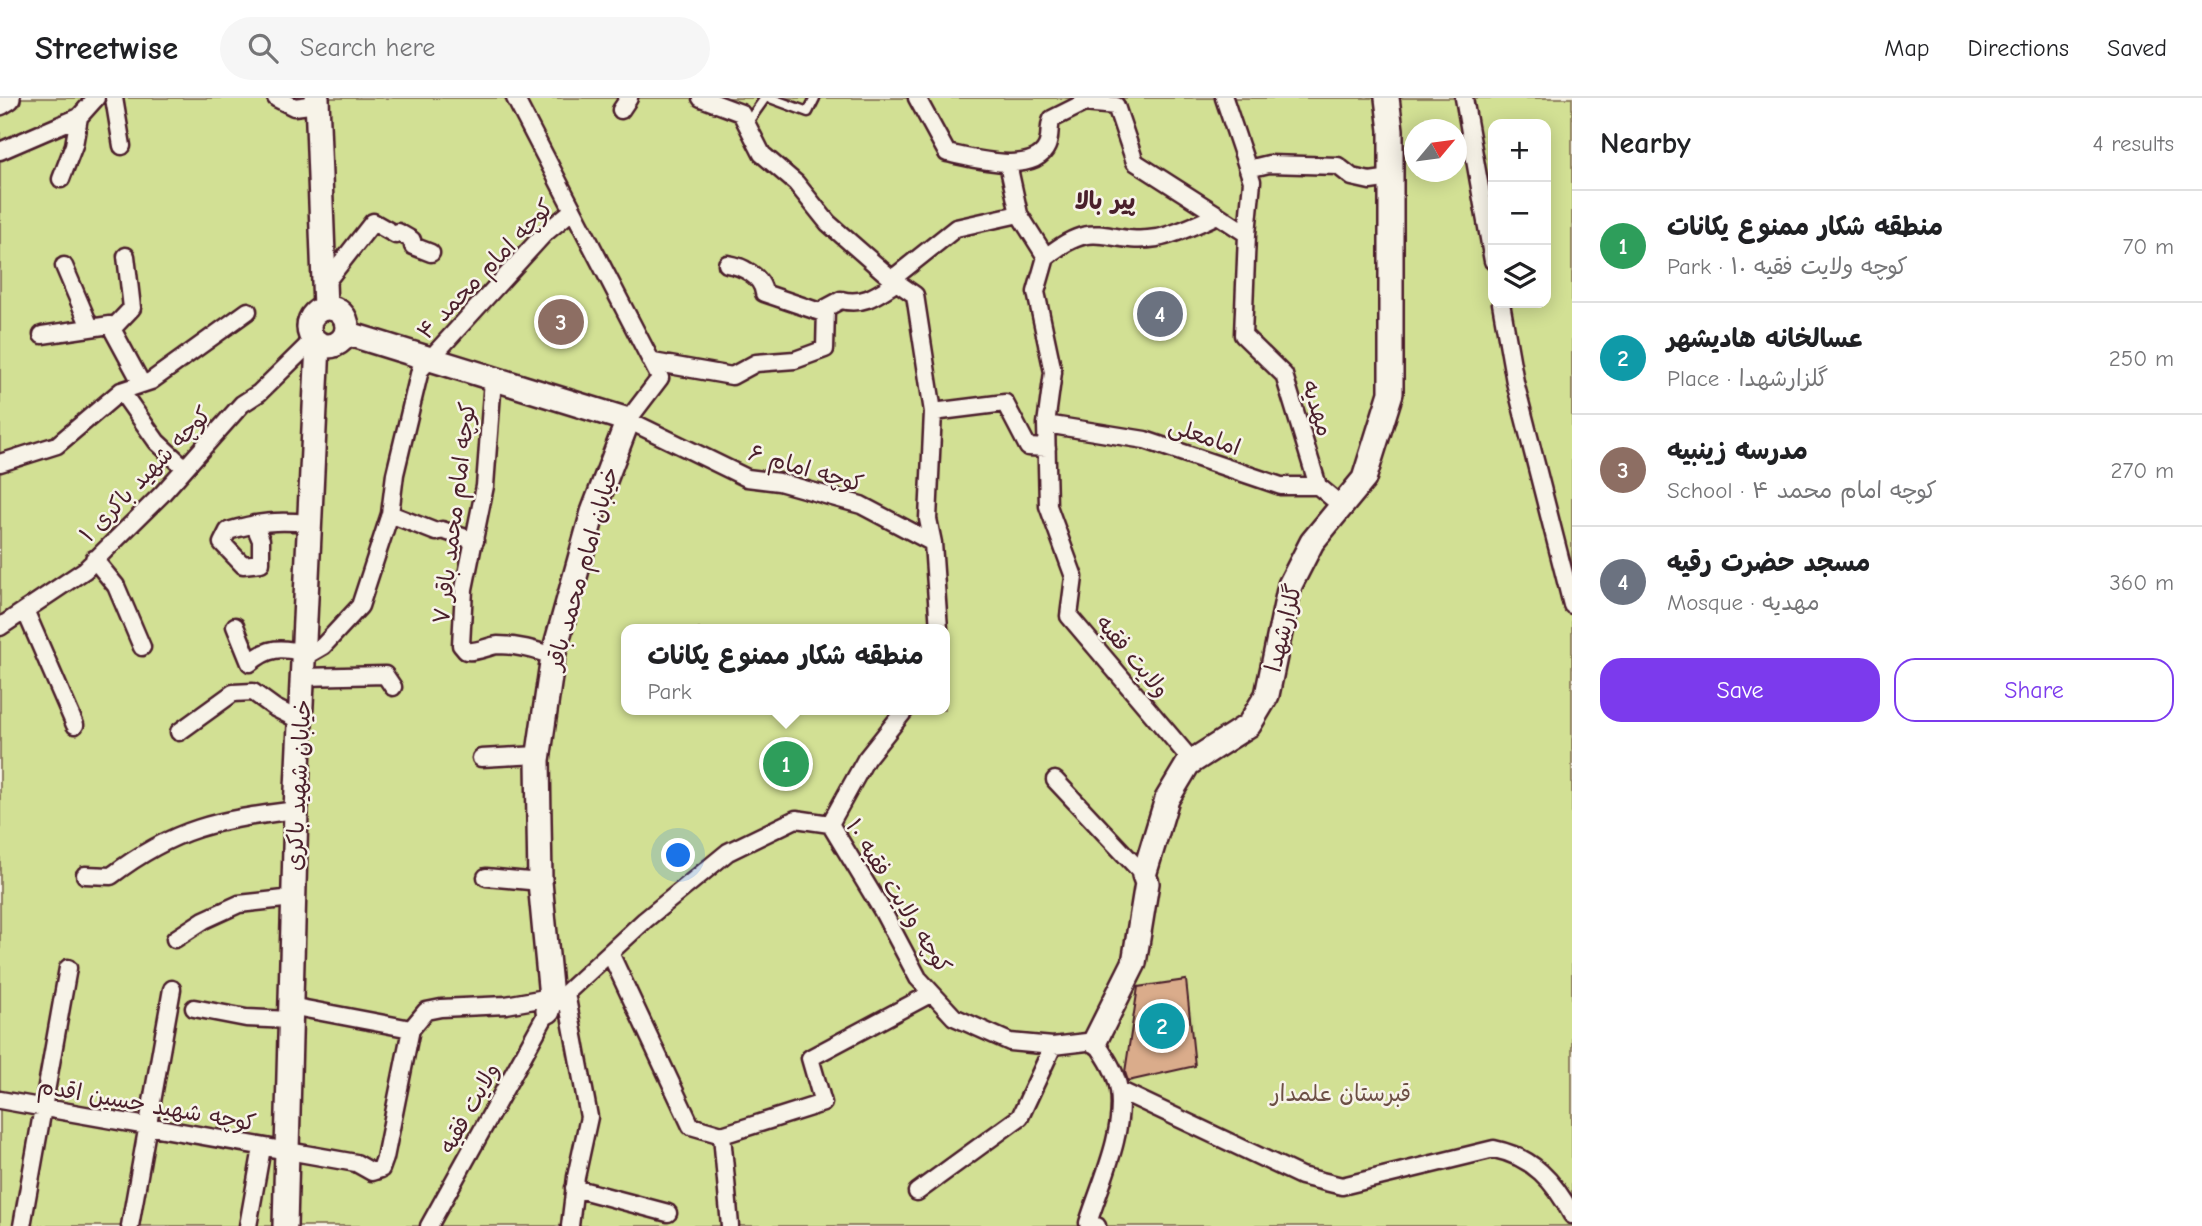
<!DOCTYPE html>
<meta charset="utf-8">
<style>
body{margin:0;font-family:"Comic Neue","Playpen Sans Arabic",sans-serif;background:#f6f6f6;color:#202124}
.controls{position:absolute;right:21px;top:21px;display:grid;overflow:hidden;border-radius:14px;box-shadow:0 4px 18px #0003}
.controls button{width:63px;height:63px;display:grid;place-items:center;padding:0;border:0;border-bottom:2px solid #e0e0e0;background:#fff;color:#202124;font:35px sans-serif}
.compass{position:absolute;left:1404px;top:21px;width:63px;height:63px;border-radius:50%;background:#fff;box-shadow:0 4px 18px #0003;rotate:61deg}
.you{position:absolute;left:679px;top:758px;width:24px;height:24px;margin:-18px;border:5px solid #fff;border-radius:50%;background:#1a73e8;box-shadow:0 0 0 10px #1a73e833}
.badge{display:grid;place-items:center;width:46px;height:46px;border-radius:50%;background:#7c3aed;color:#fff;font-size:23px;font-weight:700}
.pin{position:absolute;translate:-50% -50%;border:4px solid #fff;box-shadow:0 2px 7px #0006}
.popup{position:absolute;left:621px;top:526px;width:329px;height:91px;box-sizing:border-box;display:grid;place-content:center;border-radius:14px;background:#fff;filter:drop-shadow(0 2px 5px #0005);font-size:23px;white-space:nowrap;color:#757577}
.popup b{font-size:26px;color:#202124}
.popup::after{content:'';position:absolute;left:50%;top:100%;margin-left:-14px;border:14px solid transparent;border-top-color:#fff}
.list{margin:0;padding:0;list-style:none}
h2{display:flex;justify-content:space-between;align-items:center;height:91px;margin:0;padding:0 28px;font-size:30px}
h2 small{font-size:23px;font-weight:400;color:#757577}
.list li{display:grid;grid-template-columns:46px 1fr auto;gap:21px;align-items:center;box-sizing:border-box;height:112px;padding:0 28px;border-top:2px solid #e0e0e0}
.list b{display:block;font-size:26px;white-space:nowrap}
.list p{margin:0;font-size:23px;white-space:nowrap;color:#757577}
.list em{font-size:23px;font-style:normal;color:#757577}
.actions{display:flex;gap:14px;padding:21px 28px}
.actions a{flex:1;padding:16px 0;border:2px solid #7c3aed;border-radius:21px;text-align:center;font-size:24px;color:#7c3aed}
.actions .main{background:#7c3aed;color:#fff}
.icon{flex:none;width:38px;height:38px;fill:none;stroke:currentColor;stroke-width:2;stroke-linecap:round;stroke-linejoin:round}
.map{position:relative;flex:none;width:1572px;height:1128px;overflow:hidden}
header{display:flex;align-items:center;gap:42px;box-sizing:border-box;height:98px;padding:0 35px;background:#fff;border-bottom:2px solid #e0e0e0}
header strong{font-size:33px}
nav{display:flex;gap:38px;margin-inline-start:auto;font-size:24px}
.search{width:490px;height:63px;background:#f6f6f6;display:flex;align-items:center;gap:18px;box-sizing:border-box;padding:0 24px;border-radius:38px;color:#757577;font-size:26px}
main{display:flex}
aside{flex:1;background:#fff}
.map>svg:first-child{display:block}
.green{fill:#d2e094;stroke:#8e8060;stroke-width:2;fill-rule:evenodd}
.building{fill:#daac8b;stroke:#4a1f2b;stroke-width:2}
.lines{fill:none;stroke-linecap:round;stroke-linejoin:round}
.lane-casing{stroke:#4a1f2b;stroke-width:13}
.street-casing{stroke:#4a1f2b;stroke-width:21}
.secondary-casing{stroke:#4a1f2b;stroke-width:28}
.lane{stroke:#f7f3e8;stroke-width:8}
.street{stroke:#f7f3e8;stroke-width:16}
.secondary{stroke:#f7f3e8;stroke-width:23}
.labels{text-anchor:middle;stroke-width:5;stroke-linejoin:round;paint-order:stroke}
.street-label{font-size:23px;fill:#4a1f2b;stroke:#f7f3e8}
.park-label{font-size:23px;fill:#6c4f45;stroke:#f7f3e8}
.neighbourhood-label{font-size:24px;font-weight:bold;fill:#4a1f2b;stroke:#f7f3e8}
</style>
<header>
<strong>Streetwise</strong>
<div class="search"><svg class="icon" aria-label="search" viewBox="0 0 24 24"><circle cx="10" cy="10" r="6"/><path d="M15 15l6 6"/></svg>Search here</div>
<nav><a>Map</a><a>Directions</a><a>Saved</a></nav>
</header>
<main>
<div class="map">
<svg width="1572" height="1128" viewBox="0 0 1572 1128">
<rect width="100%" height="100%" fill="#f7f3e8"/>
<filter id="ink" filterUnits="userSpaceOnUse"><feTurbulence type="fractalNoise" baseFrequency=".0143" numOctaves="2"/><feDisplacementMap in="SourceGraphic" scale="14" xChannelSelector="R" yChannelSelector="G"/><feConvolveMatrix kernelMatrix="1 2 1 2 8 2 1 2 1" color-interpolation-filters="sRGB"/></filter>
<g filter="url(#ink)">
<path class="green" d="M0 0H1572V1128H0ZM1493 26H1546V205H1493ZM1414 32H1456V74H1414ZM627 531H945V612H627Z"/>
<path class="building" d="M1186 882 1195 968 1128 983 1125 974 1138 889Z"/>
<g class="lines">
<g class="lane-casing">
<path id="lane" d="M770 0 808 14 815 0
M748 24 765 0"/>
</g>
<g class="street-casing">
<path id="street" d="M114 0 122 48
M276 0 294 9 318 6
M515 0 660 280 628 322 747 380 779 384 861 407 933 445
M701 0 741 15 762 56 796 85 828 125 892 181 915 197 933 314 928 421 933 445 939 531
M917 0 947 55C972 60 1034 78 1047 48 1051 39 1048 29 1052 21L1084 5 1116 8 1135 64 1218 117
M1464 0 1493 163
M621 12 629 0
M0 53 79 19 96 0
M1248 71 1269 66 1338 68 1352 79 1370 83 1391 80
M61 81 74 47 79 19
M1019 116 1046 159 1036 194 1053 274 1046 326 1048 408 1074 479 1069 518 1192 663
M1247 136 1243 237 1284 277 1318 388
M1046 159C1098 117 1104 148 1157 140 1178 136 1199 125 1218 117L1247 136 1252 83 1224 0
M727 166C742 168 762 178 764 195L826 216
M64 168 90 229
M892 181 956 130 1019 116 1008 66
M323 188 373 124 396 137 398 134 412 142 413 148 431 155
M1501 205 1515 284 1572 507
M114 229 132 210 126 158
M42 237 110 227 142 286
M653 264 732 278 756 265 795 262 825 251 826 210 841 202C864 208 878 196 897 184
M493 281 485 388 464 491 461 547 466 553C477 555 487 548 498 547 518 547 535 552 553 558
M121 293 157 344 185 370
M933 314 1005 305 1028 349 1047 350
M1046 326 1145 342 1281 388H1318L1342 408
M0 365 57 347 121 293 151 283 248 213
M390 416 436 434 442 432 475 443
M254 426 261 442V465L243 467 222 445 228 433C259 424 276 422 308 425
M94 461 116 488 142 549
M25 512 75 627
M235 528 250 565C268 549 281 549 304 555
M0 529 85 472 162 396 242 306 259 295 313 242
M304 559 323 548 360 508 390 416 395 376 420 272 544 136 573 112
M303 579 385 577 393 589
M179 634 233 595 253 594 275 610 301 623
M481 660 539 657
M1055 682 1144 777
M830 726 866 661 905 612
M85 777 111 778C175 729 218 722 296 712
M486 779 540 784
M175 841 204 822 239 806 293 800
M610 855 691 1028 722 1037 730 1128
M566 895 589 1019 576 1079 570 1128
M290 908 411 931
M194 910 246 920 290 922
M1119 992 1301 1078 1342 1088 1494 1051C1533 1059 1554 1083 1572 1117
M0 1002 356 1065 372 1074 381 1071 385 1060 411 931 426 913 441 910 506 907 551 899
M722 1037 823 1005 810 960 932 895
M574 1090 668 1115
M917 1094 1020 1019 1053 948
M22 1128 68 870
M130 1128 172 891
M248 1128 262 1050
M429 1128 548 913 566 895 645 822 728 754 796 721 830 726 882 812 918 880 954 919 1010 944 1053 948 1095 943C1105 958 1116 973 1119 992 1125 1035 1101 1084 1088 1125L1097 1128"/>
</g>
<g class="secondary-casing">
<path id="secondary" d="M317 0 325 210
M0 5 8 0
M309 229a19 19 0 1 1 38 0a19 19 0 1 1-38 0Z
M346 235 628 322 593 414 553 558 538 662 540 784 551 899 548 913
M1095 943 1134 865 1147 785 1144 777 1167 701 1188 666 1249 627 1267 597 1290 487 1312 444 1364 381 1391 295V32L1387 0
M285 1128 296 712 318 246"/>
</g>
<use href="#lane" class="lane"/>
<use href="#street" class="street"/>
<use href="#secondary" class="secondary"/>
</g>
</g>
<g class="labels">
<g class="street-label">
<text transform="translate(485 171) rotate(-46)" y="8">کوچه امام محمد ۴</text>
<text transform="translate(1318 310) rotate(73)" y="8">مهدیه</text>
<text transform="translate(1205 338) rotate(19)" y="8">امامعلی</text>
<text transform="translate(806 370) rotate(16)" y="8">کوچه امام ۶</text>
<text transform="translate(145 376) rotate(-46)" y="8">کوچه شهید باکری ۱</text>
<text transform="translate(454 415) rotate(-83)" y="8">کوچه امام محمد باقر ۷</text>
<text transform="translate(582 470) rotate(-74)" y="8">خیابان امام محمد باقر</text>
<text transform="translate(1283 530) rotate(-76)" y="8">گلزارشهدا</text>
<text transform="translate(1133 558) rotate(50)" y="8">ولایت فقیه</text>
<text transform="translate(298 687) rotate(-87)" y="8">خیابان شهید باکری</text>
<text transform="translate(899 798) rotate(58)" y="8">کوچه ولایت فقیه ۱۰</text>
<text transform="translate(147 1006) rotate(10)" y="8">کوچه شهید حسین اقدم</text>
<text transform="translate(469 1010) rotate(-61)" y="8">ولایت فقیه</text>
</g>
<g class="park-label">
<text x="1341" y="1003">قبرستان علمدار</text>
</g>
<g class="neighbourhood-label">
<text x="1105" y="111">پیر بالا</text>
</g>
</g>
</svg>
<div class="controls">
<button>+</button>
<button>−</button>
<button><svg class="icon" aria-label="layers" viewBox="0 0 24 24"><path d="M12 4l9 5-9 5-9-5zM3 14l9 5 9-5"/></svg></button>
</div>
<svg class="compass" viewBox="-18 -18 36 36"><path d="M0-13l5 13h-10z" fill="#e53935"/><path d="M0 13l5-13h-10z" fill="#757577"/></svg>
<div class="you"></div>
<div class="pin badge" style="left:786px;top:666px;background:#2e9e5b">1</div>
<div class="popup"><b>منطقه شکار ممنوع یکانات</b>Park</div>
<div class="pin badge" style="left:1162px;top:928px;background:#0f9aa8">2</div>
<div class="pin badge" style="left:561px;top:224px;background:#8d6e63">3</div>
<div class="pin badge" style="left:1160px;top:216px;background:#6b7280">4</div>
</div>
<aside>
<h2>Nearby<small>4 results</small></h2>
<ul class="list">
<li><span class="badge" style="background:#2e9e5b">1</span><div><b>منطقه شکار ممنوع یکانات</b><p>Park · کوچه ولایت فقیه ۱۰</p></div><em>70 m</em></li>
<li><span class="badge" style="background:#0f9aa8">2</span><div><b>عسالخانه هادیشهر</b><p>Place · گلزارشهدا</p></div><em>250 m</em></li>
<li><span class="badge" style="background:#8d6e63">3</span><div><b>مدرسه زینبیه</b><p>School · کوچه امام محمد ۴</p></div><em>270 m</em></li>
<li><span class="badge" style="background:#6b7280">4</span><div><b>مسجد حضرت رقیه</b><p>Mosque · مهدیه</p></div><em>360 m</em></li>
</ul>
<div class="actions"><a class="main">Save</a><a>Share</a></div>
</aside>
</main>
